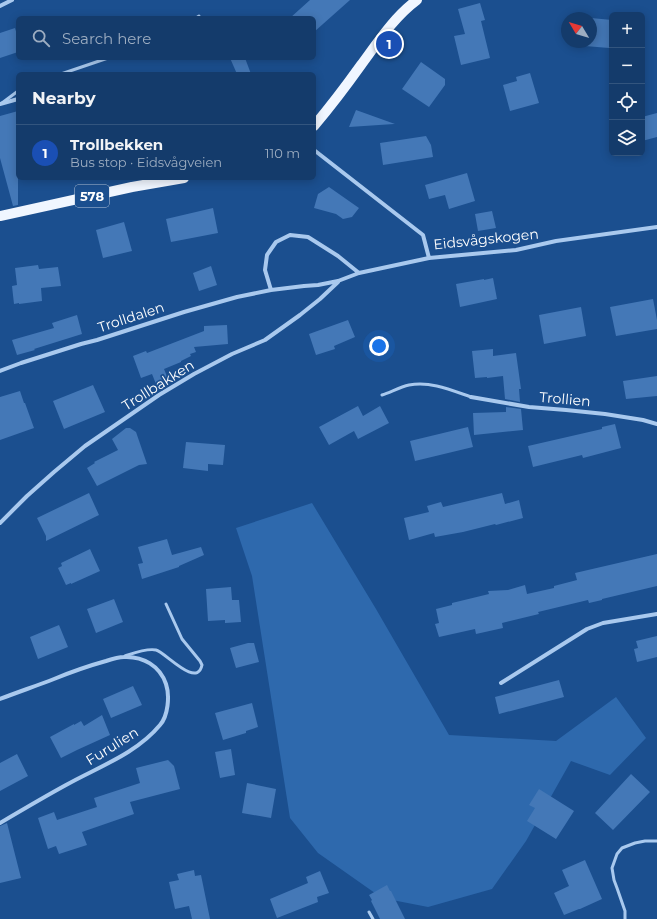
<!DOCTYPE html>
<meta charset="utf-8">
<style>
body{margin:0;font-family:Montserrat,sans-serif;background:#1d4271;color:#f1f3f6}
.controls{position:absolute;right:12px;top:12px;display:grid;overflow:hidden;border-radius:6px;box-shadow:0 2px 10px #0003}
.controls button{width:36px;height:36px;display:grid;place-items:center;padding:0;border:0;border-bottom:1px solid #33557e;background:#143b6b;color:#f1f3f6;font:20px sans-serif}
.compass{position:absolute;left:561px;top:12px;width:36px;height:36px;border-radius:50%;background:#143b6b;box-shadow:0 2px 10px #0003;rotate:308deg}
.you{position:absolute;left:379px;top:346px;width:14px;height:14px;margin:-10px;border:3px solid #fff;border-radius:50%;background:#1a73e8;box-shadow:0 0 0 6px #1a73e833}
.badge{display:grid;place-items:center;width:26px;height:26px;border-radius:50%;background:#95b2f1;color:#fff;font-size:13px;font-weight:700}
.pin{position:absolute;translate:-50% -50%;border:2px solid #fff;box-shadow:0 1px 4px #0006}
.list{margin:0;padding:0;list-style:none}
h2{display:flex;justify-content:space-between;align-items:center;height:52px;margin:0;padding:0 16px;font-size:17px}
h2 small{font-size:13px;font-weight:400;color:#9dadc1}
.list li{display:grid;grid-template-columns:26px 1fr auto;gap:12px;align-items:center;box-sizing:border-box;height:56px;padding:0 16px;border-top:1px solid #33557e}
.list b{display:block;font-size:15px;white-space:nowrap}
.list p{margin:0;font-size:13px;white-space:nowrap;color:#9dadc1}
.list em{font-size:13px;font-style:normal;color:#9dadc1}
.icon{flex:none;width:22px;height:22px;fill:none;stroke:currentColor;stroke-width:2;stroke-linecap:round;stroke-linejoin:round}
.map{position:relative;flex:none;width:657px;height:919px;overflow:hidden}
.search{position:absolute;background:#143b6b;box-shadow:0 2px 10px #0003;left:16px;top:16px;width:300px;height:44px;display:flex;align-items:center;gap:10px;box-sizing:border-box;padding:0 14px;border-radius:6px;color:#9dadc1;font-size:15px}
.panel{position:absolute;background:#143b6b;box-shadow:0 2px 10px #0003;left:16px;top:72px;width:300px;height:108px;border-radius:6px}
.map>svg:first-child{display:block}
.green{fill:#2e69ad}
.building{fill:#4478b7}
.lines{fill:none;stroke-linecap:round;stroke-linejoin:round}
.service{stroke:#a9c9ee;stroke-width:3}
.minor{stroke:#a9c9ee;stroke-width:4}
.primary{stroke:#f0f6ff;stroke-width:10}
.labels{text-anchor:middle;stroke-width:3.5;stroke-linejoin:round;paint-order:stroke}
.shield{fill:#1b4f8f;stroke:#bbcadd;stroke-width:1}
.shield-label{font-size:13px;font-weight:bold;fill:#fff}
.street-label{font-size:14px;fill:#fff;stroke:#1b4f8f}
</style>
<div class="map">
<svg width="657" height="919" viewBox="0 0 657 919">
<rect width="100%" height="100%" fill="#1b4f8f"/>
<path class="green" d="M312 503 376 609 449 735 556 741 616 697 646 738 610 775 571 761 526 841 492 889 428 907 382 898 318 853 290 818 252 576 236 528Z"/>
<path class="building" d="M310 0H350L314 32V18H290Z
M480 3 485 20 481 21 490 58 461 65 454 36 465 34 458 9Z
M591 18 612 20 609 48 585 46V42H591Z
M15 28 18 38V52L0 58V33Z
M230 58H245L251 74H237Z
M421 62 445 79V85L429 107 402 89Z
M530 73 539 103 510 111 503 85 517 81 516 77Z
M356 110 395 124H394L349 127Z
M18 111V205L13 206 0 158V116Z
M657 113V137L642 141V117Z
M426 136 431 145 433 157 383 165 380 143Z
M467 173 475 201 449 209 445 195 429 199 425 185Z
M329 187 359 208 352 217 343 219 336 214 314 208 318 194Z
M213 208 218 233 171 242 166 219Z
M492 211 496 228 478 231 475 214Z
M124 222 132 251 103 258 96 230Z
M38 265 39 269 58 267 61 286 41 288 42 301 19 304V303L14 304 12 286 17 285 15 268Z
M211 266 217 285 199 291 193 273Z
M493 278 497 299 460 307 456 284 484 279V280Z
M653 299 657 320V329L616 336 610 307Z
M581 307 586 336 544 344 539 315Z
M77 315 82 334 34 349 35 350 17 355 12 340 54 328 52 323Z
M348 320 355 337 334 346 335 349 316 355 309 334Z
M227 325 228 344 194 347 196 352 190 354 191 356 181 361V362L164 369 168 379 156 384 152 374 141 378 133 356 146 351 147 353 204 331V326Z
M493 349V356L516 353 521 389H519L520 402 505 399 503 376 487 378V377L475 378 472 351Z
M657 376V396L626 399 623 381Z
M93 385 105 412 64 429 53 401Z
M20 391 24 403H25L34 428 0 440V397Z
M358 406 363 416 380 406 389 423 358 439 354 431 329 445 319 427Z
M506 407 521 409 523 430 474 435 473 413 506 412Z
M615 424 621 448 583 458 582 455 533 467 528 446 602 429V427Z
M468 427 473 447 415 461 410 441Z
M126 428H130L136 432 147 464 139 465 97 486 87 468 95 463 94 462 118 450 112 439Z
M186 442 225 445 223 465 208 464V471L183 468Z
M89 493 99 515 46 541V536L37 518Z
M502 493 505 504 519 500 523 518 496 525 495 524 463 532 435 537 434 533 409 540 404 518 429 512 427 506 441 502 443 507Z
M167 539 172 555 201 547 204 555 179 566V567L142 579 138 564 143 563 138 547Z
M90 549 100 571 71 584V583L66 585 58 568 62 566 61 563Z
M657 554V586L602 599V600L589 603 588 600 538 612 539 614 502 623 503 628 476 634 475 629 439 637 435 624 439 623 436 609 452 605V603L489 594 488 591 508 590 525 585 527 594 554 588V586L577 580 575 573Z
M231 587 232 600H239L241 622 225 623V620L208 621 206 589Z
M114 599 123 622 96 633 87 609Z
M59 625 68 647 38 659 30 637Z
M657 636V657L637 662 634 649 638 648 636 641Z
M248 643H254L259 662 236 668 230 648Z
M559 680 564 697 499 714 495 697Z
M133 686 142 705 111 718 103 699Z
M252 703 258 727 246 731V733L223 740 215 713Z
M102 715 110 735 77 750 61 758 50 737 74 724V725L81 721 84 726Z
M231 749 235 775 220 778 215 752Z
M17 754 28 776 0 791V763Z
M168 760 174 766 180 789 130 802 134 814 82 832 87 845 59 854 56 846 48 849 38 818 54 812 57 820 97 807 94 798 140 783 136 768Z
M631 774 650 792 613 830 595 813Z
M247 783 276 789 271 818 242 813Z
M539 789 574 811 556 839 527 821 535 808 529 805Z
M7 823 21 878 0 883V826Z
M585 860 602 899 580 909H579L564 915 554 893 569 886 562 870Z
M194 870 195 876 201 875 210 919H192L189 906 175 909 169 882 179 880 177 874Z
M320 871 329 893 317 897 318 902 277 918 270 899 308 883 306 877Z
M387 885 390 891H391L405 919H380L371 901 372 900 369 895Z"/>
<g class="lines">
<path class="service" d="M196 18 199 16
M61 74 108 58
M2 103 18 91
M382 395C391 392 400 387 409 385 431 381 451 390 471 397
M125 656C134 653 147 648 156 650 165 652 197 689 202 665L200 661 182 639 166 604
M369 912 373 919
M625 919V911L617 888 614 880 612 868 617 854 622 848 635 843 645 841H657"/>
<path class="minor" d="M0 6 12 0
M0 104 18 99
M314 150 423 235 429 258 516 250 556 241 657 227
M271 290 265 270 267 255 276 242 290 235 308 237 338 256 359 273
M0 371 21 363 81 344 97 340 184 312 237 297 271 290 304 286 318 285 338 281 359 273 429 258
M471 397 529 407 566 410 605 414 643 420 657 424
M0 523 27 496 54 472 85 446 159 395 194 374 232 354 265 340 300 315 320 299 338 282
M501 683 587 629 603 623 657 614
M0 699C18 692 36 686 54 679 71 672 88 666 106 661 112 659 118 657 124 657 143 656 160 666 166 684 170 696 168 716 160 725 136 754 98 767 66 785 44 797 22 810 0 823"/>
<path class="primary" d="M314 126C330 107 346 86 361 65 378 42 394 17 417 0
M0 216 132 187 184 178"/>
</g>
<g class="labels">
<rect class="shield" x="75" y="185" width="34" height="22" rx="3"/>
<g class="shield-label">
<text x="92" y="201">578</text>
</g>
<g class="street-label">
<text transform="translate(486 239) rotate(-6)" y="5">Eidsvågskogen</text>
<text transform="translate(131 317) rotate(-18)" y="5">Trolldalen</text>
<text transform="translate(158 385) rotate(-32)" y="5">Trollbakken</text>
<text transform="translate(565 399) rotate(5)" y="5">Trollien</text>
<text transform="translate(112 746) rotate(-32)" y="5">Furulien</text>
</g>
</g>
</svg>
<div class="controls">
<button>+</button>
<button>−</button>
<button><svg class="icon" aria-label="locate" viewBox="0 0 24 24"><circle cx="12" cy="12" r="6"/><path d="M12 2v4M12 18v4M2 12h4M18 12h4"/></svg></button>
<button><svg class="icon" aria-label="layers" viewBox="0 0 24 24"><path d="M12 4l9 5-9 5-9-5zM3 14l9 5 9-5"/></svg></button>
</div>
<svg class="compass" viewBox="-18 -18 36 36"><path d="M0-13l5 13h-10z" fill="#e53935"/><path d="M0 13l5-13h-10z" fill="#9dadc1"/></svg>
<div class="you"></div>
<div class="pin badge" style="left:389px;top:44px;background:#1a4fb4">1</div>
<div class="search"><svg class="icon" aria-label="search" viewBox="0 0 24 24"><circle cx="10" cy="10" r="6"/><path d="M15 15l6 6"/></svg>Search here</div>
<section class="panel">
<h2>Nearby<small></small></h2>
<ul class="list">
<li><span class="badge" style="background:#1a4fb4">1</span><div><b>Trollbekken</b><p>Bus stop · Eidsvågveien</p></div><em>110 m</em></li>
</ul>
</section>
</div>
